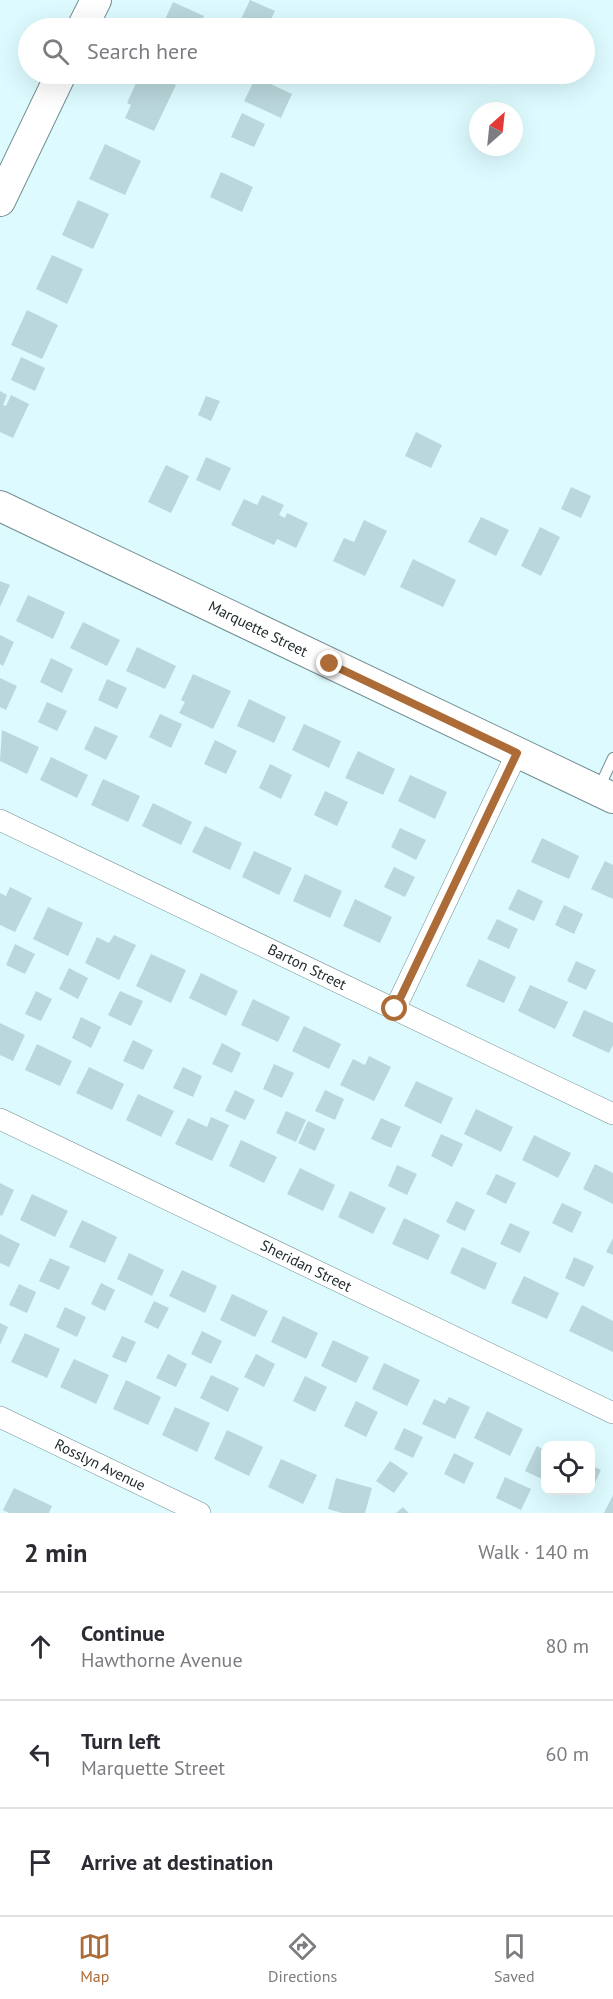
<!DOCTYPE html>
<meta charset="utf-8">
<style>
body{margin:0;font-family:"PT Sans",sans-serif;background:#f2f2f3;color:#2b2b33}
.controls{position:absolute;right:18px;bottom:18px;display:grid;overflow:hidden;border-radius:12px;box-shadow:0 6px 24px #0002}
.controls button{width:54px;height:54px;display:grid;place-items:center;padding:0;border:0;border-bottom:2px solid #e1e1e2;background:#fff;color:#2b2b33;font:30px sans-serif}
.compass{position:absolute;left:469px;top:102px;width:54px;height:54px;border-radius:50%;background:#fff;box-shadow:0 6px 24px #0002;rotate:27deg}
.stop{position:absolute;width:18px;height:18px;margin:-14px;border:4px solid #ad6c37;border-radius:50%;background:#fff}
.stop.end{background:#ad6c37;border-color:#fff;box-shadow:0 2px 6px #0008}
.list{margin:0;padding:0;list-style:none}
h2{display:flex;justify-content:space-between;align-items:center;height:78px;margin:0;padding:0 24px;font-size:26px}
h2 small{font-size:20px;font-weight:400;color:#7c7c81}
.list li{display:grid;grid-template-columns:39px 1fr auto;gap:18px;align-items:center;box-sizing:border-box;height:108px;padding:0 24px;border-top:2px solid #e1e1e2}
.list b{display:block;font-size:22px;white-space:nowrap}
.list p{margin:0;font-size:20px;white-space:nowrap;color:#7c7c81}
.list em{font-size:20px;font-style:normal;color:#7c7c81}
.icon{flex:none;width:33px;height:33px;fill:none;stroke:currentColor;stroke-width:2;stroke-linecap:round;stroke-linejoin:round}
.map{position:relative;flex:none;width:613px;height:1513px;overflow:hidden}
.search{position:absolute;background:#fff;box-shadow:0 6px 24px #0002;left:18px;right:18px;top:18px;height:66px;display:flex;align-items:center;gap:15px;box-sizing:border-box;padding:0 21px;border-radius:33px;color:#7c7c81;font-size:22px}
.sheet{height:402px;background:#fff}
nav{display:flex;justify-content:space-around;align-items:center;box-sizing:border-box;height:84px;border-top:2px solid #e1e1e2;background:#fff;font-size:16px;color:#7c7c81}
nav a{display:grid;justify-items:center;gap:3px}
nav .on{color:#ad6c37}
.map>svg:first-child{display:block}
.building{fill:#bad7db}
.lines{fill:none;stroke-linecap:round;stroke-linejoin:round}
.lane-casing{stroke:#738f93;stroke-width:12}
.street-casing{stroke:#738f93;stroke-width:22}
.secondary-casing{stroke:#738f93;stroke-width:32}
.lane{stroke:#fff;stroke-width:10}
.street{stroke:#fff;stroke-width:21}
.secondary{stroke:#fff;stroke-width:30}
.route{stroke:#ad6c37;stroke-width:8}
.labels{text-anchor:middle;stroke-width:6;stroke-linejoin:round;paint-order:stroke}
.street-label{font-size:15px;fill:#202b2d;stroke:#fff}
</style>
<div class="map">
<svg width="613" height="1513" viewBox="0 0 613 1513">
<rect width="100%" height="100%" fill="#ddfbff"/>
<path class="building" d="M250 0 275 11 267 28H251L239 23Z
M173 2 204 16 198 28H161Z
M146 74 176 85 154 131 125 118 131 105 127 103 137 81 142 83Z
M256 77 292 94 281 118 244 101Z
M242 113 265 124 254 147 231 137Z
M105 144 141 161 125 195 89 179Z
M221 172 253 187 242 212 210 197Z
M78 200 109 214 93 249 62 235Z
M52 255 83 269 67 304 36 289Z
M27 310 58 325 42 359 11 345Z
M21 357 45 368 35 391 11 380Z
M0 391 7 395 3 405 6 406 11 395 29 404 13 438 0 432Z
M206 396 220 401 211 421 198 415Z
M416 432 442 445 431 468 405 456Z
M206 457 231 468 220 491 196 480Z
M166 465 189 476 171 513 148 502Z
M571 487 591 496 581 518 561 509Z
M262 495 284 505 279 515 285 518 287 513 308 523 296 548 277 539 274 545 231 525 244 499 257 505Z
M481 517 509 530 496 556 468 542Z
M364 520 387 531 365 576 333 561 344 538 354 542Z
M540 527 560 537 541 576 521 566Z
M413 559 456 580 443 607 400 587Z
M0 581 10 585 0 607Z
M28 595 65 612 53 639 16 621Z
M83 622 120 640 107 666 70 648Z
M0 635 14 642 3 666 0 664Z
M137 647 176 666 165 689 126 671Z
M51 658 73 669 62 693 40 682Z
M193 674 231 691 213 729 179 713 185 702 181 700Z
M0 678 17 686 6 710 0 707Z
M107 679 127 688 117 709 98 700Z
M249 699 286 717 274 743 237 726Z
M47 702 67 711 57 731 38 722Z
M160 714 182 724 171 748 149 737Z
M304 724 341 741 329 768 292 750Z
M95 726 118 736 106 760 84 749Z
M2 730 39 747 27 774 0 761Z
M215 740 237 751 226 774 204 764Z
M358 751 395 769 383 795 345 778Z
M51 757 88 775 77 798 40 780Z
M270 764 292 775 281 799 259 788Z
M410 775 447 792 435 819 398 801Z
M103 779 140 796 128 822 91 805Z
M325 791 348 802 337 826 314 815Z
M153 803 192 822 181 845 142 826Z
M205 826 242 843 230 870 192 852Z
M400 828 426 840 416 860 391 847Z
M542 838 579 856 569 879 531 862Z
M254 851 292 868 279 895 242 877Z
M605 861 613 865V899L591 889Z
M394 867 415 877 405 897 384 887Z
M305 874 342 891 330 918 293 901Z
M10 887 32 898 15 932 0 925V893L6 896Z
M518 889 543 901 534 921 508 909Z
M355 899 392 917 380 943 343 926Z
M564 905 583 914 574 934 555 925Z
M48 907 83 923 68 956 33 939Z
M497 919 518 929 509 949 487 939Z
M114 935 136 945 119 980 85 963 97 937 109 943Z
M15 944 35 954 25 974 6 965Z
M151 954 186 970 171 1003 136 986Z
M479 959 516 977 504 1003 466 986Z
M576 961 596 970 586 990 567 981Z
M69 968 88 978 78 999 59 989Z
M201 973 238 991 226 1016 189 998Z
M530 985 568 1002 555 1029 518 1011Z
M36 991 52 999 41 1021 25 1014Z
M120 991 143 1001 131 1026 108 1015Z
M253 999 290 1017 278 1042 241 1025Z
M584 1010 613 1023V1045L609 1053 572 1036Z
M81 1017 101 1027 91 1048 72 1038Z
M0 1023 25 1035 13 1061 0 1055Z
M304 1026 341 1044 329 1069 292 1051Z
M133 1040 153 1050 143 1070 123 1061Z
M222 1043 241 1053 232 1073 212 1064Z
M37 1044 72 1061 60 1086 25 1070Z
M369 1056 391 1067 374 1101 340 1085 353 1059 365 1065Z
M274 1064 294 1073 282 1098 263 1089Z
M89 1067 124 1084 112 1110 76 1093Z
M183 1067 202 1076 193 1097 173 1088Z
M416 1081 453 1098 441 1124 404 1106Z
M235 1090 255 1100 245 1120 225 1111Z
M325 1090 344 1099 335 1120 315 1111Z
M138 1094 174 1111 161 1137 126 1120Z
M476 1109 513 1127 501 1152 464 1134Z
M286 1111 306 1120 296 1142 276 1133Z
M211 1117 229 1125 212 1161 175 1144 188 1118 207 1127Z
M381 1118 401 1127 391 1148 371 1139Z
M308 1121 325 1129 315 1151 298 1143Z
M441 1134 463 1144 452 1167 431 1156Z
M534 1135 571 1153 558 1178 522 1160Z
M241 1140 277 1157 264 1183 229 1166Z
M595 1164 613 1173V1204L583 1189Z
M397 1165 417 1174 407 1195 388 1186Z
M300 1168 335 1185 323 1211 287 1194Z
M496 1174 516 1183 506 1204 486 1194Z
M0 1183 14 1190 2 1216 0 1215Z
M350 1191 386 1208 373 1234 338 1217Z
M32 1194 68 1211 55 1237 20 1220Z
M456 1201 475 1210 465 1231 446 1222Z
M562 1203 582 1212 572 1233 552 1223Z
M404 1218 440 1235 428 1260 392 1244Z
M82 1220 117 1237 105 1263 69 1247Z
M510 1223 530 1232 520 1253 500 1244Z
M0 1234 20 1244 9 1267 0 1263Z
M613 1238V1255L606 1252Z
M462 1247 497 1263 485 1290 450 1273Z
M129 1253 164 1270 152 1296 117 1279Z
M574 1257 594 1266 584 1287 565 1278Z
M50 1258 70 1267 59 1290 39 1281Z
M182 1270 217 1286 205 1313 169 1296Z
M524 1276 559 1293 547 1319 511 1303Z
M101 1283 115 1290 105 1311 91 1304Z
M19 1284 36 1292 27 1313 9 1305Z
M232 1294 268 1311 255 1337 220 1320Z
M154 1301 169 1308 158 1329 144 1322Z
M582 1305 613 1321V1352L569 1331Z
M65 1307 86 1317 77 1337 56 1327Z
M283 1316 318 1333 306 1359 271 1342Z
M0 1323 8 1327 0 1345Z
M202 1331 222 1341 211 1364 191 1354Z
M25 1333 60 1349 47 1378 11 1362Z
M122 1336 136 1342 126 1363 112 1357Z
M333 1340 369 1357 356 1383 321 1366Z
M168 1354 187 1364 176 1387 156 1378Z
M256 1354 275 1364 264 1387 244 1377Z
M74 1359 109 1375 96 1404 60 1387Z
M384 1363 420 1380 407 1406 372 1389Z
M211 1375 239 1388 228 1412 200 1398Z
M305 1376 327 1387 315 1412 293 1401Z
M126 1380 161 1397 148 1425 113 1409Z
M449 1397 470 1407 455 1439 422 1424 434 1399 445 1404Z
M356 1401 378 1412 366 1437 344 1426Z
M175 1407 210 1423 197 1452 162 1435Z
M487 1411 523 1429 510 1456 474 1438Z
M404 1428 423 1437 413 1458 394 1449Z
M227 1430 263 1447 249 1476 214 1459Z
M537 1446 546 1451V1481L525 1471Z
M454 1453 474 1463 464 1484 444 1474Z
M281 1459 317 1475 303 1504 268 1487Z
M390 1461 408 1473 394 1493 376 1481Z
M590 1465 601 1470 590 1493Z
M505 1477 531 1489 521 1510 496 1498Z
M336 1478 372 1488 365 1513H342L328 1509Z
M14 1488 52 1506 49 1513H9L3 1510Z
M613 1495V1513H604Z
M403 1507 409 1513H396Z"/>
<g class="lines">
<g class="lane-casing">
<path id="lane" d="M599 788 613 758"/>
</g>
<g class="street-casing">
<path id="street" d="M0 820 613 1114
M395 1009 517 753
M0 1119 613 1413
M0 1417 200 1513"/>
</g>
<g class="secondary-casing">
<path id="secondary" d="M82 28 96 0
M0 201 61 74
M0 506 613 798"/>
</g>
<use href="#lane" class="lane"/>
<use href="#street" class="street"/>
<use href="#secondary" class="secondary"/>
</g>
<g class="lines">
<path class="route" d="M330 664 517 753 395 1009"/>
</g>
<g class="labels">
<g class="street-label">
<text transform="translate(258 629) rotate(26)" y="5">Marquette Street</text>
<text transform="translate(307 967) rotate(26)" y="5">Barton Street</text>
<text transform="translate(306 1266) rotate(26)" y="5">Sheridan Street</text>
<text transform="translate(100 1465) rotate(26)" y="5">Rosslyn Avenue</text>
</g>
</g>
</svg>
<div class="controls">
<button><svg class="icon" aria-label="locate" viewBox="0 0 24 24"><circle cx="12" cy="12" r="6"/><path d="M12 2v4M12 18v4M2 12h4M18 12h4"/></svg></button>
</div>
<svg class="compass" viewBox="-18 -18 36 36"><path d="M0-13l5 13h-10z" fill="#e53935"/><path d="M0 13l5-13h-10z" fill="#7c7c81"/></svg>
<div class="stop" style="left:395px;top:1009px"></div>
<div class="stop end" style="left:330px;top:664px"></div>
<div class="search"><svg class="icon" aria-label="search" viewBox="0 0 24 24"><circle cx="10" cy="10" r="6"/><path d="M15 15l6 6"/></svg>Search here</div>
</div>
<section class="sheet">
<h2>2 min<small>Walk · 140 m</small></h2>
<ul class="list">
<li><svg class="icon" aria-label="ahead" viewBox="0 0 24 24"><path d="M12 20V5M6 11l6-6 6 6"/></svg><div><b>Continue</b><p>Hawthorne Avenue</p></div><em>80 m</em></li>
<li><svg class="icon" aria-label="left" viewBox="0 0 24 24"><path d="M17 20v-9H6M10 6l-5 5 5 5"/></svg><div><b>Turn left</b><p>Marquette Street</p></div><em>60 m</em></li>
<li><svg class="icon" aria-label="arrive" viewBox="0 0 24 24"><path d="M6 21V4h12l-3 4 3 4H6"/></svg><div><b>Arrive at destination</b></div></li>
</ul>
</section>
<nav>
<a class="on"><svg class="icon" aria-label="map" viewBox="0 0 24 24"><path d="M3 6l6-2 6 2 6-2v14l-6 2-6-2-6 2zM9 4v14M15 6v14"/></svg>Map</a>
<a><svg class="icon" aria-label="directions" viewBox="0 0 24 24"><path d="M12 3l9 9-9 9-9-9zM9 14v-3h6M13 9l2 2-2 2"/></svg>Directions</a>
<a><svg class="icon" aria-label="saved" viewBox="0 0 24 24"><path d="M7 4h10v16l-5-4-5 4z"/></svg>Saved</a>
</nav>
